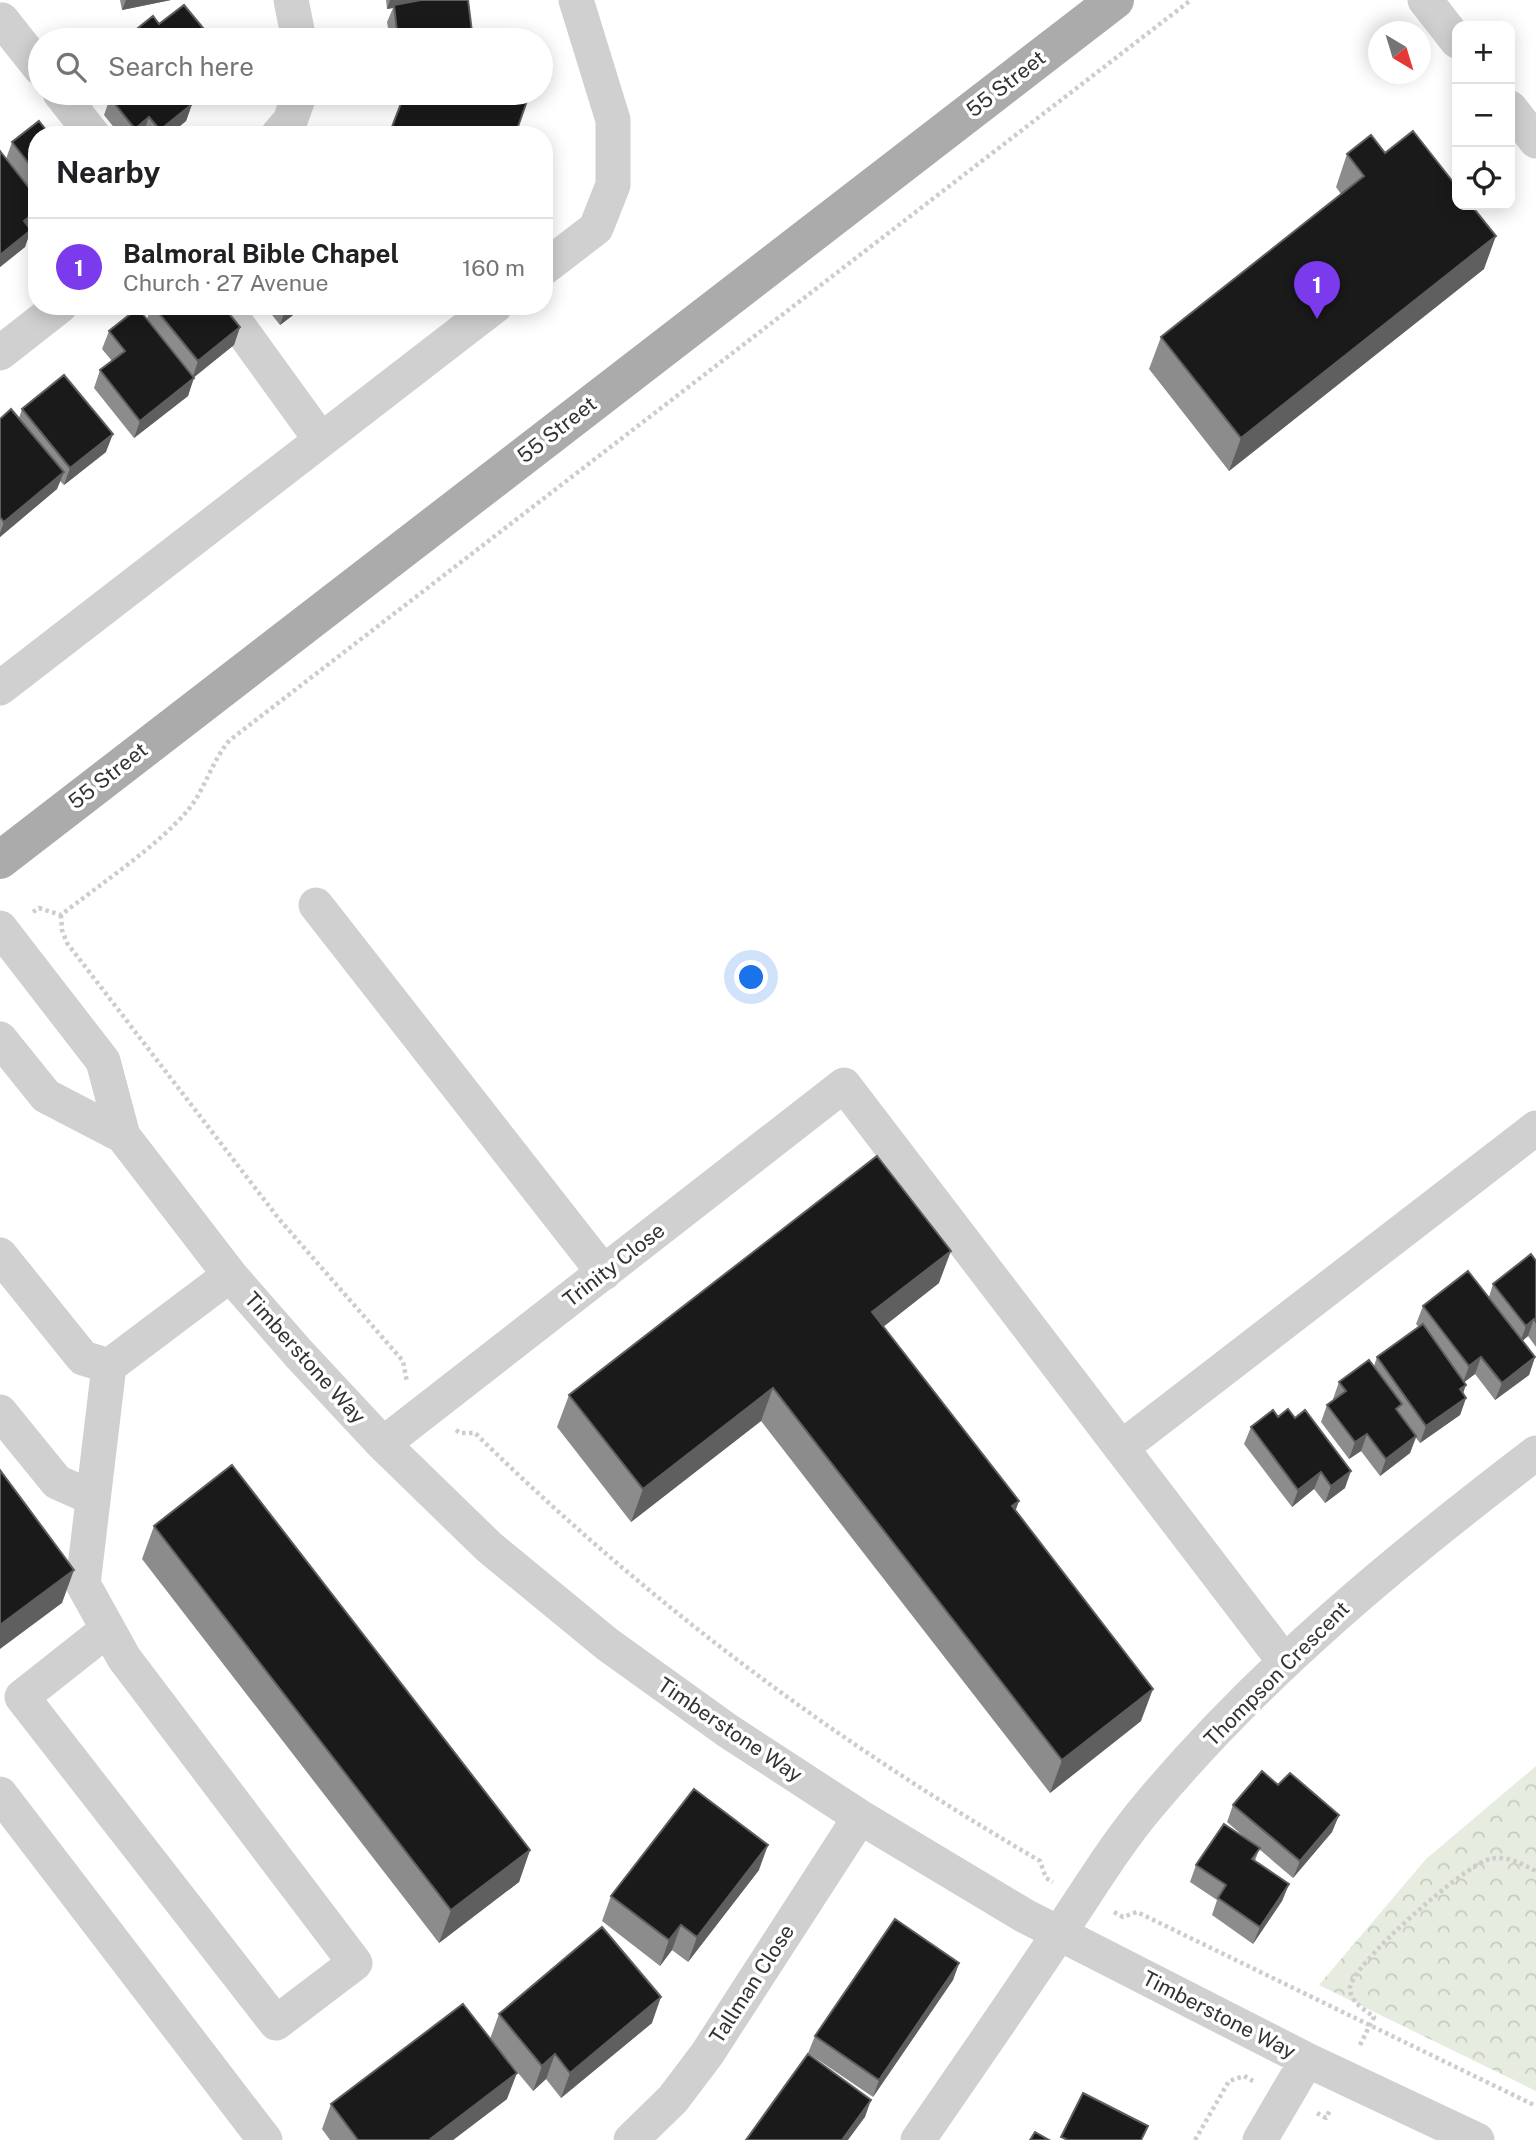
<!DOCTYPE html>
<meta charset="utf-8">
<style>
body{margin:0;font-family:"Public Sans",sans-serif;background:#f6f6f6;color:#202124}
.controls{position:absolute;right:21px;top:21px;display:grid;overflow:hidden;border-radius:14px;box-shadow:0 4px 18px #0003}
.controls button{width:63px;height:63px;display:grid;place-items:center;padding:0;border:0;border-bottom:2px solid #e0e0e0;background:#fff;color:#202124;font:35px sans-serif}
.compass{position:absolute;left:1368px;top:21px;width:63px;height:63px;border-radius:50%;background:#fff;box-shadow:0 4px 18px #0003;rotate:142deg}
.you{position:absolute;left:752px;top:978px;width:24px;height:24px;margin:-18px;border:5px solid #fff;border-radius:50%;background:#1a73e8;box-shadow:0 0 0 10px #1a73e833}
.badge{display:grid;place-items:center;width:46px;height:46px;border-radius:50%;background:#7c3aed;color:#fff;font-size:23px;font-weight:700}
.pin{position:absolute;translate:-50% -58px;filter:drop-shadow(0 2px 4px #0008)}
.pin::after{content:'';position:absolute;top:37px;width:24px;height:21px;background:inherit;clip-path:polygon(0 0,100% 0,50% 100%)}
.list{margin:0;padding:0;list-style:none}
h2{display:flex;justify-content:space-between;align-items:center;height:91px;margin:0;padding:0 28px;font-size:30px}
h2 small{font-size:23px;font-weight:400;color:#757577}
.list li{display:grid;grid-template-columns:46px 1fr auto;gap:21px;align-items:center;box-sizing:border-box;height:98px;padding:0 28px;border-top:2px solid #e0e0e0}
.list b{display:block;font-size:26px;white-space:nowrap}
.list p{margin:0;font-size:23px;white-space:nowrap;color:#757577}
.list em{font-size:23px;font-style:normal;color:#757577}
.icon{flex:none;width:38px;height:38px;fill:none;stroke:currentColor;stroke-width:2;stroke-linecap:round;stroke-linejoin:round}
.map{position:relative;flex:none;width:1536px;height:2140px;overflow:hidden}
.search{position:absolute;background:#fff;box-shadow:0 4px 18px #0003;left:28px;top:28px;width:525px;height:77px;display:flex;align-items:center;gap:18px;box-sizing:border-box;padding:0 24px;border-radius:38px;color:#757577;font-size:26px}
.panel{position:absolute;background:#fff;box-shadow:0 4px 18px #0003;left:28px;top:126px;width:525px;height:189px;border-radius:28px}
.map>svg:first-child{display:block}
.park{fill:url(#park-crowns)}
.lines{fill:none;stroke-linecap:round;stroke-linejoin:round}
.path{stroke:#cdcdcd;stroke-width:4.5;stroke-dasharray:3.5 3.5;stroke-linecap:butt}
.minor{stroke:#d0d0d0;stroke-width:35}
.major{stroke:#ababab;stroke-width:38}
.wall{fill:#8c8c8c}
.shaded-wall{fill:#5f5f5f}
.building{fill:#1a1a1a;stroke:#5f5f5f;stroke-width:2}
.labels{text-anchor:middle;stroke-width:7;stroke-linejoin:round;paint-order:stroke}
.street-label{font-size:21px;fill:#333;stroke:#fff}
</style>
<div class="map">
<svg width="1536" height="2140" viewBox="0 0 1536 2140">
<defs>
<pattern id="park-crowns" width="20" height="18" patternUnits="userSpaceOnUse" patternTransform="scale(1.75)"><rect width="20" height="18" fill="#e6ecdf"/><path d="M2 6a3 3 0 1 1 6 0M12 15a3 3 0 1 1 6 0" fill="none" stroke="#c6cbc0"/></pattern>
</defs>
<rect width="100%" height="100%" fill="#fff"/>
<path class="park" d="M1536 1766V2091L1319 1985 1426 1859Z"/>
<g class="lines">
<path class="path" d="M33 912 39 908 61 915C99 885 159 845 188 810 206 788 212 760 230 740L1191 0
M61 915 62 930 67 943 279 1219 403 1361 407 1382
M456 1430 460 1433H475C648 1603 831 1739 1040 1861L1046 1878 1053 1882
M1114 1912 1123 1917 1137 1912 1536 2106
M1360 2045 1374 2017C1364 2009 1351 2003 1350 1989 1348 1967 1467 1863 1490 1859 1508 1855 1521 1864 1536 1871
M1317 2113 1326 2118 1330 2110
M1195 2140 1229 2081 1244 2076 1253 2081"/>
<path class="minor" d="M291 0 299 40
M1425 0 1457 41
M2 20 40 68
M60 93 93 135
M1510 108 1536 141
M278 135 290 121 300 93
M544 268 596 228 613 185V120L576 0
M224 306 321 440
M0 353 60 306
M0 688 495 306
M316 905 604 1273
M0 928 103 1061 123 1136 230 1275 299 1354 383 1444 489 1547 607 1644 728 1731 860 1817 1025 1916 1307 2060 1477 2140
M0 1039 46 1096 123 1136
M0 1255 83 1358 109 1366
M0 1412 57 1482 93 1498
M383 1444 844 1085 1284 1661
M1121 1448 1536 1128
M108 1629 22 1697 276 2023 355 1963 124 1658 83 1584 109 1366 230 1275
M0 1794 265 2140
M631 2140 673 2099 707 2054 860 1817
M918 2140C965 2072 1012 2004 1058 1935 1088 1891 1115 1845 1149 1805 1262 1670 1397 1559 1536 1453
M1260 2140 1307 2060"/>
<path class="major" d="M0 860 1115 0"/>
</g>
<path class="wall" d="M120 0H171L122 10Z
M386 0H468L473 40H390L387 22 393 8 387 9Z
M111 93H184L192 104 186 121 169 135 143 134 120 135 104 115 110 98 114 95Z
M405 93 445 100 515 135H389Z
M37 135V223L30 228 25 247 0 267V152L6 159 12 142Z
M1385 153 1484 269 1229 471 1149 369 1161 337 1341 194 1336 187 1347 154Z
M151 306 240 327 234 345 193 377 188 396 134 438 94 388 100 370 112 361 102 349 109 331 147 319Z
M265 306H305L280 325Z
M22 409 106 452 64 485 60 481 57 489 0 537V419L19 418Z
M1536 1261V1347L1528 1336 1522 1341 1535 1357 1529 1375 1495 1400 1475 1374 1464 1382 1463 1394 1466 1398 1460 1415 1420 1443 1416 1438 1410 1453 1380 1476 1361 1451 1349 1459 1321 1422 1327 1405 1334 1400 1333 1399 1339 1382 1374 1366 1377 1357 1419 1327 1416 1324 1423 1306 1489 1297 1493 1284Z
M939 1283 883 1327 1019 1501 1015 1511 1141 1721 1050 1793 761 1421 631 1522 557 1427 569 1395Z
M1278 1417 1345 1488 1325 1503 1314 1489 1292 1507 1244 1444 1251 1427Z
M154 1526 530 1850 519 1882 439 1943 142 1559Z
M1278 1785 1339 1815 1332 1832 1293 1878 1259 1849 1255 1861 1289 1884 1282 1901 1253 1944 1212 1915 1217 1900 1190 1882 1196 1865 1249 1841 1227 1822 1233 1805Z
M759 1870 688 1962 672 1950 660 1966 602 1921 611 1896Z
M959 1963 953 1980 873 2097 808 2053 815 2036Z
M499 2014 652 2023 561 2098 546 2079 533 2091 491 2040 507 2099 453 2140H330L322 2129 331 2104 490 2039Z"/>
<path class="shaded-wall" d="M126 0H171L122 10Z
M390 0H442L394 5 393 8 387 9Z
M192 104 186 121 169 135H158L160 130Z
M149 117 143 134 133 135 135 129Z
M37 211V223L18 238 24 221Z
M31 230 25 247 0 267V255Z
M1496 236 1484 269 1229 471 1241 438Z
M288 306H305L280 325 286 308Z
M240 327 234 345 192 379 198 361Z
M194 378 188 396 134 438 140 421Z
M113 434 106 452 64 485 70 468Z
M64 472 57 489 0 537V533L4 522Z
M951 1251 939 1283 860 1345 872 1312Z
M1534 1319 1528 1336 1520 1343 1526 1326Z
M1481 1357 1475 1374 1463 1383 1469 1366Z
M1535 1357 1529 1375 1495 1400 1502 1383Z
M1466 1385 1460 1402 1466 1398 1460 1415 1420 1443 1426 1426 1460 1389Z
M773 1388 761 1421 631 1522 643 1489Z
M1367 1434 1361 1451 1349 1459 1355 1442Z
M1416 1436 1410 1453 1380 1476 1386 1459Z
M1351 1471 1345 1488 1325 1503 1331 1486Z
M1321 1472 1314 1489 1292 1507 1298 1490Z
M1019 1501 1007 1534 1012 1506Z
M74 1570 62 1603 0 1649V1625Z
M1153 1689 1141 1721 1050 1793 1062 1760Z
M1339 1815 1332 1832 1293 1878 1300 1861Z
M768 1845 759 1870 688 1962 697 1937Z
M530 1850 519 1882 439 1943 451 1910Z
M1289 1884 1282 1901 1253 1944 1260 1927Z
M681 1925 672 1950 660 1966 669 1940Z
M959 1963 953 1980 873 2097 879 2080Z
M661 1997 652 2023 561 2098 570 2073Z
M555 2054 546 2079 533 2091 542 2066Z
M517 2073 507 2099 453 2140H429Z
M871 2100 865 2117 848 2140H842Z"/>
<path class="building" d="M421 0H468L473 40H398L394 5Z
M184 5 213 40H123L153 16 159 24Z
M117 93H184L192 104 160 130 149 117 135 129 110 98Z
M405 93H426L445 100 448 93H512L528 98 515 135H415L392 127Z
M39 121 50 135H37V174L12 142Z
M73 128 78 135H64Z
M1413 131 1457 187V205H1471L1496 236 1241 438 1161 337 1364 176 1347 154 1371 135 1385 153Z
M0 151 37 198V211L24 221 31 230 0 255Z
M153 306H223L240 327 198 361Z
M138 308 194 378 140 421 100 370 125 351 109 331Z
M64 375 113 434 70 468 22 409Z
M11 409 64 472 4 522 0 517V419Z
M877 1156 951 1251 872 1312 1019 1501 1012 1506 1153 1689 1062 1760 773 1388 643 1489 569 1395Z
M1531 1254 1536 1261V1322L1534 1319 1526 1326 1493 1284Z
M1468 1271 1535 1357 1502 1383 1481 1357 1469 1366 1423 1306Z
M1423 1324 1466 1385 1460 1389 1466 1398 1426 1426 1377 1357Z
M1369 1360 1402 1404 1396 1409 1416 1436 1386 1459 1367 1434 1355 1442 1327 1405 1346 1391 1339 1382Z
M1288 1409 1295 1418 1305 1410 1351 1471 1331 1486 1321 1472 1298 1490 1251 1427 1273 1410 1278 1417Z
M232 1465 530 1850 451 1910 154 1526Z
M0 1470 74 1570 0 1625Z
M1262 1771 1278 1785 1290 1773 1339 1815 1300 1861 1233 1805Z
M694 1789 768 1845 697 1937 681 1925 669 1940 611 1896Z
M1224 1824 1260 1848 1252 1859 1289 1884 1260 1927 1218 1898 1226 1885 1196 1865Z
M895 1919 959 1963 879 2080 815 2036Z
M602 1927 661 1997 570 2073 555 2054 542 2066 499 2014Z
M463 2004 517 2073 429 2140H358L331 2104Z
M808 2054 871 2100 842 2140H746Z
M1083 2093 1148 2126 1141 2140H1068L1061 2137Z
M1035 2132 1049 2140H1030Z"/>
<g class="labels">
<g class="street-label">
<text transform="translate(1006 84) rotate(-38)" y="7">55 Street</text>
<text transform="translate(557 430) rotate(-38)" y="7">55 Street</text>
<text transform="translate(108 776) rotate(-38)" y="7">55 Street</text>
<text transform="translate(614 1265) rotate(-38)" y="7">Trinity Close</text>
<text transform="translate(305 1358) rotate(48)" y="7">Timberstone Way</text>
<text transform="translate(1277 1674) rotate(-45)" y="7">Thompson Crescent</text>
<text transform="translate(730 1730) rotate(34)" y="7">Timberstone Way</text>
<text transform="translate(752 1984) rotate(-57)" y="7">Tallman Close</text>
<text transform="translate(1219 2015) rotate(27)" y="7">Timberstone Way</text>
</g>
</g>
</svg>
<div class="controls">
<button>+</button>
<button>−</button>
<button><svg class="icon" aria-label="locate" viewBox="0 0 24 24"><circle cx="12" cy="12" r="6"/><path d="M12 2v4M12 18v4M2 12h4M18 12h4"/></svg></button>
</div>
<svg class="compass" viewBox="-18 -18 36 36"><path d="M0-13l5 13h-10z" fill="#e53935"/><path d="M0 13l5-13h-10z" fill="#757577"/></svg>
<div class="you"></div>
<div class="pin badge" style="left:1317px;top:319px">1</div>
<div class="search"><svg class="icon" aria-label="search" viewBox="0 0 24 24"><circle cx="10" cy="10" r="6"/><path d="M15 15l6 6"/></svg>Search here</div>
<section class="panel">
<h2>Nearby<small></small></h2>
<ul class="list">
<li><span class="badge">1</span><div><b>Balmoral Bible Chapel</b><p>Church · 27 Avenue</p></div><em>160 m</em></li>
</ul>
</section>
</div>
